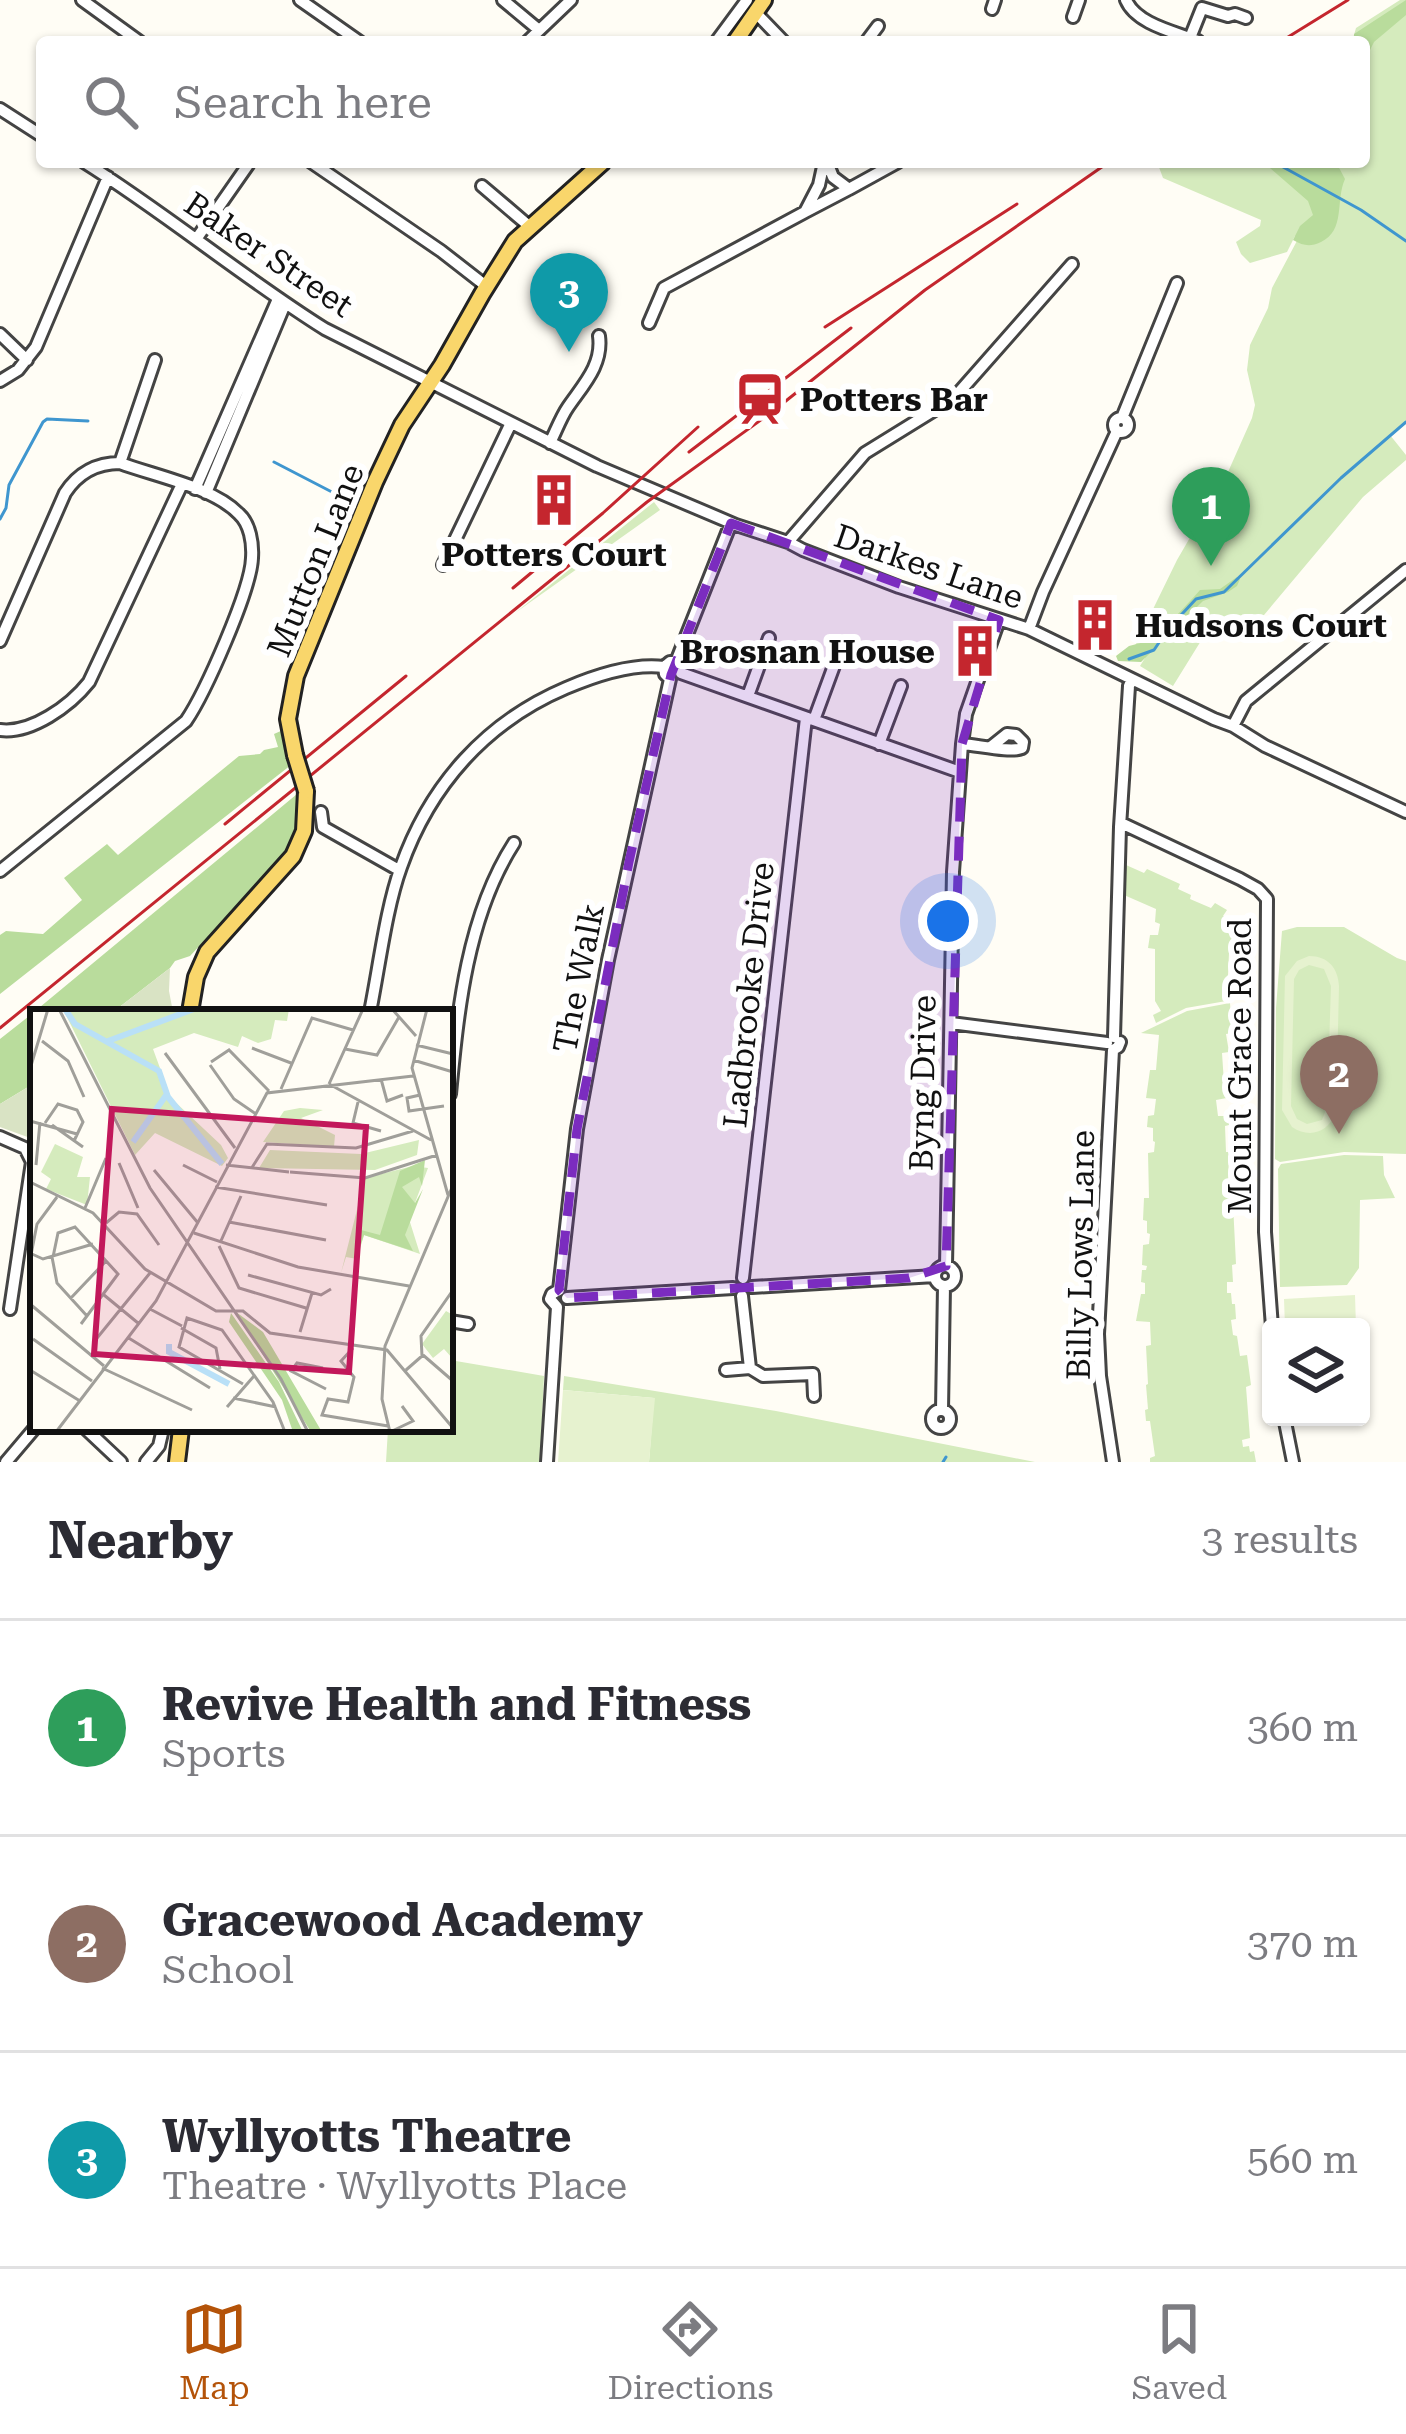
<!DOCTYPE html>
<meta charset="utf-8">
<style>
body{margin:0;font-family:"Roboto Serif",serif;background:#f7f7f7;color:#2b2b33}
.controls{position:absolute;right:36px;bottom:36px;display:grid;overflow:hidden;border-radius:12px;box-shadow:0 3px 9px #0004}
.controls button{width:108px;height:108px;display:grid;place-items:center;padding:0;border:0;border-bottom:3px solid #e1e1e2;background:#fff;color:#2b2b33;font:60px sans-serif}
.you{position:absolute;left:948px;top:921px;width:42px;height:42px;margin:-30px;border:9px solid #fff;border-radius:50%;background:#1a73e8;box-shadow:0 0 0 18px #1a73e833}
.badge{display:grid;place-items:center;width:78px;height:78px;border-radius:50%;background:#b45309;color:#fff;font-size:39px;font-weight:700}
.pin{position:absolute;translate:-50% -99px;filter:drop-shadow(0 3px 6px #0008)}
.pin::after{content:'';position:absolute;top:63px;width:42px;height:36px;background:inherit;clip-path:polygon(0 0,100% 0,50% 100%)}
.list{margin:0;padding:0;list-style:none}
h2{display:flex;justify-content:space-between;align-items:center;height:156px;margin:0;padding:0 48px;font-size:51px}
h2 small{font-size:39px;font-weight:400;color:#7c7c81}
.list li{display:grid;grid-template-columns:78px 1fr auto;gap:36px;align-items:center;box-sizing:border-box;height:216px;padding:0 48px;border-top:3px solid #e1e1e2}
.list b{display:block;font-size:45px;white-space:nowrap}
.list p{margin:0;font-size:39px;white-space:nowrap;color:#7c7c81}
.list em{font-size:39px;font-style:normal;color:#7c7c81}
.icon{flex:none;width:66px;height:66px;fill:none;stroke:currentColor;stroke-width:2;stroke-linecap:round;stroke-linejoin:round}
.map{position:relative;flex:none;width:1406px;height:1462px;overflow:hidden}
.search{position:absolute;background:#fff;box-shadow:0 3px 9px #0004;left:36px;right:36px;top:36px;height:132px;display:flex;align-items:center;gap:30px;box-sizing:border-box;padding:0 42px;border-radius:12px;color:#7c7c81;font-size:45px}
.sheet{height:804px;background:#fff}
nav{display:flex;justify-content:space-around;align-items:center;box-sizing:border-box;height:168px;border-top:3px solid #e1e1e2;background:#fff;font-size:33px;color:#7c7c81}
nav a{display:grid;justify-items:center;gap:6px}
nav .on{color:#b45309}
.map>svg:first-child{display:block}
.green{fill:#d5ebbd}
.forest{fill:#b9dc9c}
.cemetery{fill:#d9e3c4}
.pitch{fill:#e6f2cf;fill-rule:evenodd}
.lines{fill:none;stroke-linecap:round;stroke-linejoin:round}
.stream{stroke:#3f96cf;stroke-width:3}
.minor-casing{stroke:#444;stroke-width:16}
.major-casing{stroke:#222;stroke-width:20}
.minor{stroke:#fff;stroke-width:10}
.major{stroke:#f9d66b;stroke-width:14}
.rail{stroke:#c4262e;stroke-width:3}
.major-bridge-casing{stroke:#222;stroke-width:20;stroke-linecap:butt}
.major-bridge{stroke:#f9d66b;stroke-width:14}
.marked{fill:#7b2cbf;fill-opacity:0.2;stroke:#7b2cbf;stroke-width:9;stroke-dasharray:24 15;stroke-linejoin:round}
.labels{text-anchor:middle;stroke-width:12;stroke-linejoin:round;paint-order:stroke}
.street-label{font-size:33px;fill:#111;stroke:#fff}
.poi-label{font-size:33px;font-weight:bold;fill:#111;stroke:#fff;text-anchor:start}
.inset-river{fill:none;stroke:#b9e0f7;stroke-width:6}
.inset-road{fill:none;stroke:#a09f9a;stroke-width:3}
.view{fill:#c2185b;fill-opacity:0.15;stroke:#c2185b;stroke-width:6}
.inset-edge{fill:none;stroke:#111;stroke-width:6}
</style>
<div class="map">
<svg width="1406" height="1462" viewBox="0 0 1406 1462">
<rect width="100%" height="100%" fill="#fffdf5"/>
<path class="green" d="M1400 0H1406V424L1390 435 1406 455V460L1363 497 1243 640 1212 623 1173 686 1140 666 1145 658 1124 656 1136 644 1177 560 1228 472 1252 418 1255 405 1247 370 1250 345 1268 308 1272 288 1299 237 1295 236 1287 252 1250 263 1241 254 1236 242 1260 226 1261 220 1163 178 1157 162H1364V42H1352L1356 28Z
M654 502 660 510 515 613Z
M1126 865 1144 873 1147 869 1180 884 1178 889 1191 895 1190 899 1211 908 1215 903 1227 910 1223 916 1233 919 1234 940 1236 941 1235 953H1229L1228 975 1232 1000 1186 1008 1156 1023 1153 1015 1161 1011 1155 1001V949L1148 948 1150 935H1158L1160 924 1155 922 1156 909 1124 895Z
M1297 927H1344L1397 958 1406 961V1154L1344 1152 1280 1162 1275 1159 1276 1008 1282 931Z
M1230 1003 1232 1033 1226 1034 1229 1052 1222 1053 1224 1083H1231L1232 1097 1216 1100 1218 1116H1228L1229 1125 1225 1126 1226 1152H1229L1228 1184 1234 1185 1236 1203 1233 1204 1236 1264 1232 1265 1233 1282H1227V1293H1231L1232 1304H1235L1236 1319 1231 1320 1233 1335 1237 1336 1240 1356 1247 1355 1251 1385 1246 1387 1250 1438 1242 1440 1243 1447 1249 1446 1250 1452 1254 1451 1256 1462H1150V1458L1155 1456 1150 1421H1146L1145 1410 1148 1409 1146 1385 1148 1384 1146 1346 1151 1345 1150 1322 1136 1321 1141 1294H1145V1283L1141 1282 1142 1270H1146L1147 1266 1142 1265 1143 1245 1149 1244 1150 1234 1147 1233V1221L1143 1220 1144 1198H1149L1148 1153 1154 1152 1155 1142 1153 1141V1128L1147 1127 1148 1116 1154 1115 1156 1099 1146 1098 1150 1070H1156L1159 1035 1141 1033 1187 1011Z
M1344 1155 1383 1156 1384 1175 1395 1198 1360 1200 1359 1268 1347 1285 1280 1287 1278 1169 1281 1164Z
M450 1360 544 1376 540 1462H386L388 1429H450Z
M564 1376 776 1411 1035 1462H649L654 1398 563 1390Z"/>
<path class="forest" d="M1406 0V15L1374 42 1364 62V42H1354V34Z
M1263 162H1336L1345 179C1335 201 1346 230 1321 242 1310 247 1304 246 1293 240L1300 226 1313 215 1308 201Z
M1237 577 1240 579 1237 586 1228 592 1203 601 1141 662 1118 661 1116 656 1129 646 1160 638C1171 618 1186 607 1200 590L1220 589Z
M283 730 291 765 0 994V935L6 931 43 934 82 900 64 878 107 844 118 855 239 756 260 754 264 750 278 747 274 734Z
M297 794 300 797 296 826 287 852 190 956 175 961 170 968 113 1012H34Z
M33 1013V1084L0 1104V1039Z"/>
<path class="cemetery" d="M170 968 169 991 173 1012H113Z
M33 1084V1139L0 1127V1104Z"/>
<path class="pitch" d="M1309 956C1328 956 1338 968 1339 986L1336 1113C1328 1132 1310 1139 1292 1127L1282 1110 1285 976 1297 961ZM1309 965 1324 969 1331 986 1327 1107 1322 1120 1307 1124 1297 1119 1291 1106 1294 979 1299 970Z
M1355 1295 1356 1327H1285L1284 1299Z
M563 1390 655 1398 649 1462H558Z"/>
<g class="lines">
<path class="stream" d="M1274 162 1361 210 1406 241
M274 462 357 505
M0 519 6 508 9 485 43 422 47 419 88 421
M1129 659 1154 650 1168 629 1196 599 1224 592 1341 478 1406 422
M943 1462 946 1457"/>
<g class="minor-casing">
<path id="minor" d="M82 0 140 42
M300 0 360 42
M503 0 539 30
M1126 0C1136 24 1175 32 1198 41
M992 9 995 0
M756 13 784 42
M1073 17 1079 0
M1190 38 1202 8 1228 16 1235 14 1246 18
M527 42 571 0
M716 42 747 0
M866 42 878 26
M0 109 42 136
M84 162C167 214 242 277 325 329L597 466 736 525 788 542 803 550 899 587 1029 629 1214 719 1233 726 1265 746 1406 812
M311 162 441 251 486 286
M482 186 529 226
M849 189 898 162
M805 212 849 189 833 177 827 162
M197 238 250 162
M649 323 664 288 805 212 819 185 824 162
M0 334 27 360
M0 381 18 370 36 347 108 177
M1114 425a7 7 0 1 1 14 0a7 7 0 1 1-14 0Z
M1122 418 1177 283
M550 443C556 431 561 417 568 407 583 385 603 365 599 336
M120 463 155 360
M195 489 278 299
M206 493 285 304
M788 542 865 453 954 398 1072 264
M443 565 511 423
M1029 629 1043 592 1117 431
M0 641 65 493C78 473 97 463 120 463 155 476 213 487 239 514 250 524 253 543 252 558 251 590 205 693 186 721L0 871
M676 662 731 523
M681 673 960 772
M748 696 769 638
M814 720 835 663
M1233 726 1246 701 1406 570
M0 730C31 734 70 706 89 682L182 484
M879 744 901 686
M962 744C978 745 1010 753 1022 748L1023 742 1016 735 1007 734 992 746
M321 812 323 827 399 870
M1121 823 1240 879 1258 889 1267 899 1265 1232 1272 1327
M370 1012C379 968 386 908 401 867 430 785 486 722 566 688 594 676 633 663 664 667
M951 1023 1107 1043
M1114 1037 1120 827 1129 686 1132 679
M450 1094C458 1010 467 916 514 843
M0 1137 25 1148 32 1162 10 1309
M946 1266 953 872 962 744 966 714 999 620
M935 1276a10 10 0 1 1 20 0a10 10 0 1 1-20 0Z
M743 1278 806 718
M752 1287 935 1276
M742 1296 750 1368 763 1376 813 1374 814 1396
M567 1298 733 1288
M450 1321 468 1324
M726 1370 750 1368
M932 1419a9 9 0 1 1 18 0a9 9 0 1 1-18 0Z
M942 1410 944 1286
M1284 1417 1293 1462
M86 1429 121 1462
M6 1462 34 1429
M146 1462 159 1446 163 1429
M547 1462 557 1307 550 1299 552 1294 559 1290 577 1129 608 960 670 679 665 674 664 667 670 662H676
M1113 1462 1100 1376 1098 1334 1113 1050 1118 1047 1120 1042"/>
</g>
<g class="major-casing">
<path id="major" d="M735 42 764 0
M295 755 288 719 296 676 375 482 402 425 442 365 482 294 515 241 603 162
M190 1012 196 977 207 952 293 856 304 831 306 791
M177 1462 181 1429"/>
</g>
<use href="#minor" class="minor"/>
<use href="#major" class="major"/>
<path class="rail" d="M1280 42 1348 0
M825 327 1017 204
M689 452 851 328
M513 588 603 513 698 427
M225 824 406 676
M0 1028 647 502 772 412 925 290 1109 162"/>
<g class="major-bridge-casing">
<path id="major-bridge" d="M295 755 306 791"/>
</g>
<use href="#major-bridge" class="major-bridge"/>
</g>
<path class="marked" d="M731 523 999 620 962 744 946 1266 909 1278 567 1298 559 1290 577 1129 629 862 671 675Z"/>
<defs>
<g id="station-bare" transform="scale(4.14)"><path d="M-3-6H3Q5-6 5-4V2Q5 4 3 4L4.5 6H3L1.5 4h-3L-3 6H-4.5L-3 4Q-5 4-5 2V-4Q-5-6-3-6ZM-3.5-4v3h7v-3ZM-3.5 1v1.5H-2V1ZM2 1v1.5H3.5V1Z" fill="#c4262e" stroke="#fff" stroke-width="2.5" paint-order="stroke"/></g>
<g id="building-bare" transform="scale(4.14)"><path d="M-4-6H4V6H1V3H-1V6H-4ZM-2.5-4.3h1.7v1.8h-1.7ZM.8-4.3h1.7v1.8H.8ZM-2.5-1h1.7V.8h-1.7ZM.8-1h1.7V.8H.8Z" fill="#c4262e" stroke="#fff" stroke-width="2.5" paint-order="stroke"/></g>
</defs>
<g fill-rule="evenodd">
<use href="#station-bare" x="760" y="399"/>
<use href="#building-bare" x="554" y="500"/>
<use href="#building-bare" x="1095" y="625"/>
<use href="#building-bare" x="975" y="651"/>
</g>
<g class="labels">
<g class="street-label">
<text transform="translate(269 254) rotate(34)" y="12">Baker Street</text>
<text transform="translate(315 560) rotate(-68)" y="12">Mutton Lane</text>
<text transform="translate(929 566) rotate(19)" y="12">Darkes Lane</text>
<text transform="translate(578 978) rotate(-79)" y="12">The Walk</text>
<text transform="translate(748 995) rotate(-84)" y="12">Ladbrooke Drive</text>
<text transform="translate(1239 1066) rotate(-90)" y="12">Mount Grace Road</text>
<text transform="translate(922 1083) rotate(-89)" y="12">Byng Drive</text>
<text transform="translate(1080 1255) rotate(-89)" y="12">Billy Lows Lane</text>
</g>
<g class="poi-label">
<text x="800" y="411">Potters Bar</text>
<text x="554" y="566" text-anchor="middle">Potters Court</text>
<text x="1135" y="637">Hudsons Court</text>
<text x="935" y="663" text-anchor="end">Brosnan House</text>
</g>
</g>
<g transform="translate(30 1009)">
<rect width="423" height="423" fill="#fffdf5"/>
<path d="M33 0H259L257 12 245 11 241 30 228 34 212 27 208 38 164 24 123 40 141 89 191 136 198 149 192 157 125 124 105 146ZM270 99 293 101 271 109 305 126 304 138 233 133 254 102ZM389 131 387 146 345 161 229 159 240 141 331 145ZM25 135 53 148 47 168H60L57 196 16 180 21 170 11 163ZM383 157 398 159 379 210 390 245 334 226 327 250 316 248 311 264 335 169ZM416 302 423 306V350L414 340 403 349 392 335Z" fill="#d5ebbd"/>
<path d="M395 151 392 177 389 168 372 178 385 194 393 180 375 226 383 242 334 226 326 250 331 221 350 226 370 162ZM206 303 233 323 292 423H281ZM201 304 249 373 273 423H263L252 391 199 313Z" fill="#b9dc9c"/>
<path class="inset-river" d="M35 0 45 15 129 62 138 88 192 155M78 32 164 0M103 133 137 85M139 335V343L199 375"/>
<path class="inset-road" d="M29 0 120 179 251 370 278 423M362 0 386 27M397 0 382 59 418 186M12 32 38 52 54 88M386 36 423 45M222 39 261 54M315 40 347 46 369 8M135 44 205 139M383 51 423 63M181 53 199 41 239 82M180 56 204 90 226 105M0 60 18 0M351 70 357 92 373 86M299 75 401 131M299 75 333 0M251 80 282 9 323 21M390 86 377 89 379 102 414 97M328 93 323 114 351 122M0 112 47 125M15 114 28 95 47 101 53 113 44 132M22 116 53 138M89 154 108 199M6 156 10 113M153 156 187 173M196 156 259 163M221 160 237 135 326 139 383 122M124 161 168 214M260 163 335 169 407 146M0 173 63 204 115 260 186 302H213L240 324 357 341 423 419M185 178 297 196M55 199 76 149M199 213 296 231M76 214 89 203 107 205 129 236M164 224 268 258 379 277M190 234 211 187M189 237 209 279 276 299M2 245 13 250 63 235M22 248 27 274 57 307M23 248 28 224 45 218 88 265 51 315M0 251 7 215 27 188M218 266 291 286 301 280M74 286 108 314M40 290 76 252M0 295 74 357M120 300 152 317M151 319 186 339 190 360M270 323 282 284M97 328 180 379M3 330 62 372M63 334 120 264M323 339 311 352 324 368 318 393 298 390 292 406 358 417M393 346 423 372M72 359 162 401M293 359 267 354 261 362 296 380M0 361 50 392M376 361 392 347 391 327 423 281M213 375 149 338 157 309 192 321 243 393 255 423M203 389 246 398M197 398 224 367M26 423 126 292 237 84 383 67M360 423 383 412 372 397M360 423 352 390 355 337 423 176"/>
<path class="view" d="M82 100 336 118 319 363 64 345Z"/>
<rect width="423" height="423" class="inset-edge"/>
</g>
</svg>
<div class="controls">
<button><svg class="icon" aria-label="layers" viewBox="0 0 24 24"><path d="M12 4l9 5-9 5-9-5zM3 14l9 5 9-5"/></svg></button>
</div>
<div class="you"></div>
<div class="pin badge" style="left:1211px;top:566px;background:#2e9e5b">1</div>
<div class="pin badge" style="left:1339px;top:1134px;background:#8d6e63">2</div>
<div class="pin badge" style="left:569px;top:352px;background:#0f9aa8">3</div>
<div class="search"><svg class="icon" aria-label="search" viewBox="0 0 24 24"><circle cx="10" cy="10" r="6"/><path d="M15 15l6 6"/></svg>Search here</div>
</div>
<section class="sheet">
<h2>Nearby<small>3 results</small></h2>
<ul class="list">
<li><span class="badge" style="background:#2e9e5b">1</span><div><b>Revive Health and Fitness</b><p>Sports</p></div><em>360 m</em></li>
<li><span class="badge" style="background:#8d6e63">2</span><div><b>Gracewood Academy</b><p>School</p></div><em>370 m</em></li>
<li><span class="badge" style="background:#0f9aa8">3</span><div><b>Wyllyotts Theatre</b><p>Theatre · Wyllyotts Place</p></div><em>560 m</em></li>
</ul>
</section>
<nav>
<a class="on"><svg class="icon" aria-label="map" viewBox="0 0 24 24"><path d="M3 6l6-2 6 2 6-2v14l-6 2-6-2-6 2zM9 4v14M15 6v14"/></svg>Map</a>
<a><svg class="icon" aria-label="directions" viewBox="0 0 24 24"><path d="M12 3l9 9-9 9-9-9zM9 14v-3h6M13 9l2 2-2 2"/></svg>Directions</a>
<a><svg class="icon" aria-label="saved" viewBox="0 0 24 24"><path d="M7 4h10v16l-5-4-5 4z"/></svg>Saved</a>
</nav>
